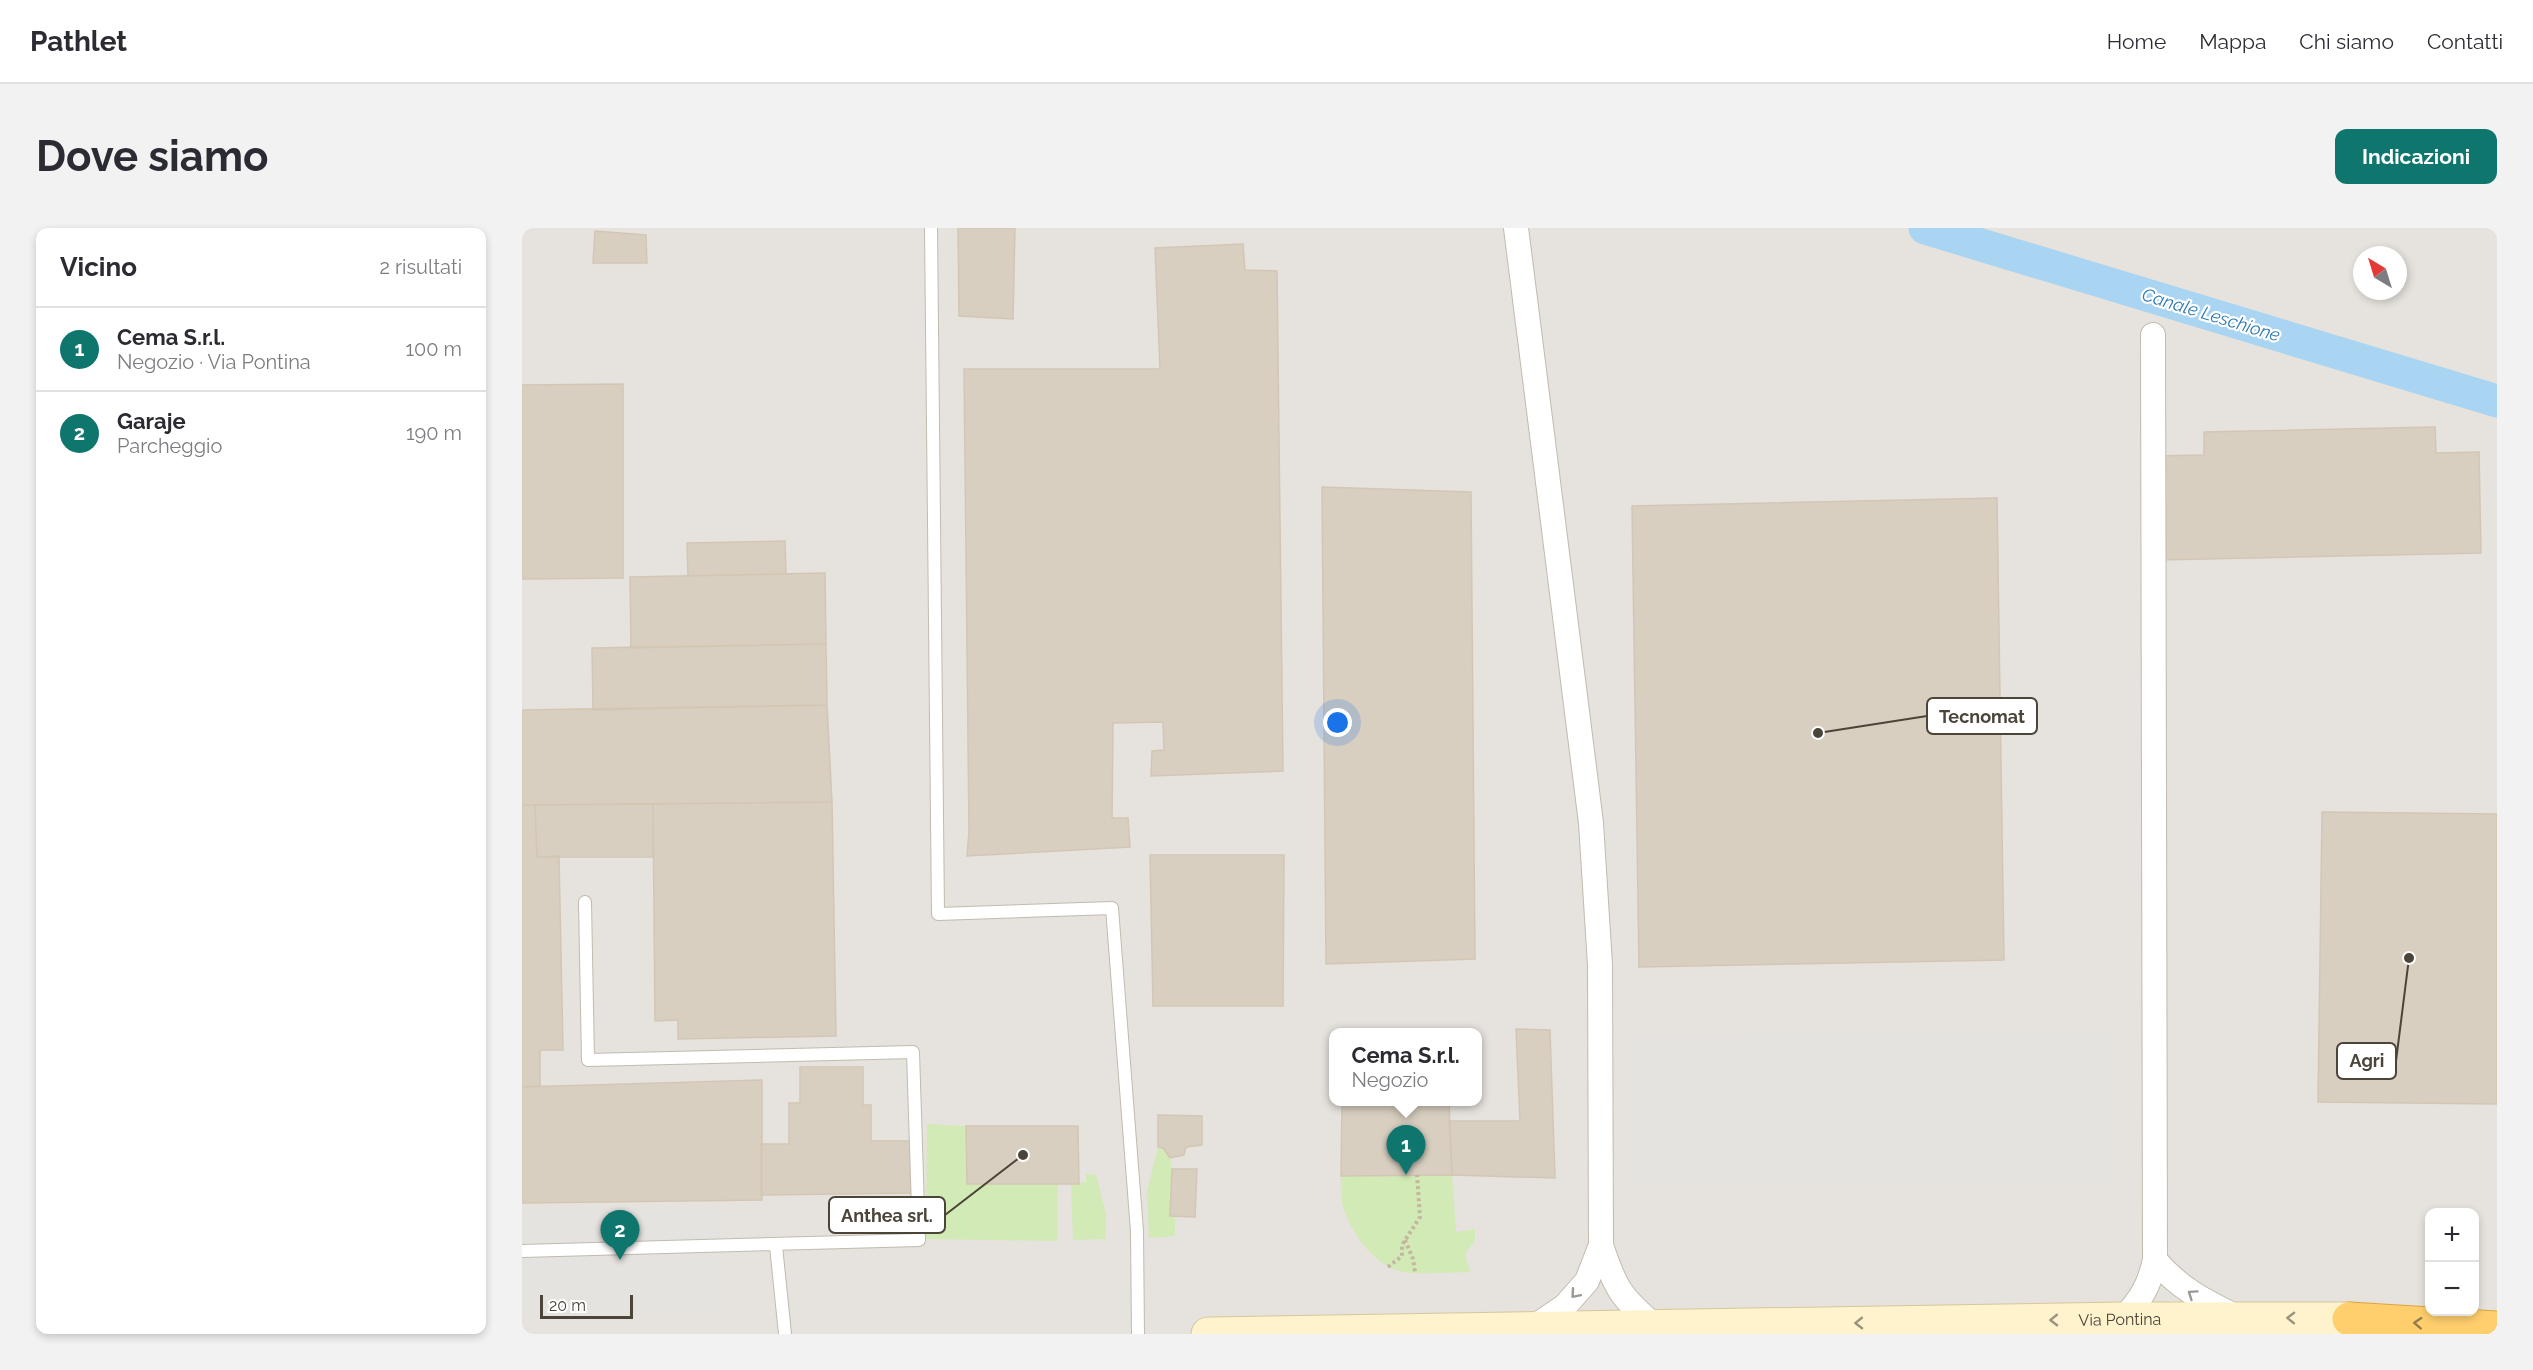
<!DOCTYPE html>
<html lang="it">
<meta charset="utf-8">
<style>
body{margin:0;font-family:Raleway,sans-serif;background:#f2f2f3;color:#2b2b33}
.controls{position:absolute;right:18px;bottom:18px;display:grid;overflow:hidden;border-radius:12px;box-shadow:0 3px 9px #0003}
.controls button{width:54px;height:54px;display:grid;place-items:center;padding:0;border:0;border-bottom:2px solid #e1e1e2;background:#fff;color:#2b2b33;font:30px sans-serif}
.compass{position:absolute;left:1831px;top:18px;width:54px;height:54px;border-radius:50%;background:#fff;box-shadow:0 3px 9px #0003;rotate:322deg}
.scale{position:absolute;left:18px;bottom:15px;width:93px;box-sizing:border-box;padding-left:6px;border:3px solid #4b4439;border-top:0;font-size:16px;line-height:21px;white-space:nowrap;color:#4b4439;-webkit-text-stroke:4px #fff;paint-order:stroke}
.you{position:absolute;left:816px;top:495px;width:21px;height:21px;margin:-15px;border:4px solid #fff;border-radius:50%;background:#1a73e8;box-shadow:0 0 0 9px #1a73e833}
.badge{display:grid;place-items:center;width:39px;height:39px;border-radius:50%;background:#0f766e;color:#fff;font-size:20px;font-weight:700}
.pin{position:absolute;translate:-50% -50px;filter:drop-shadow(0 2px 3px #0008)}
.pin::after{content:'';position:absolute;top:32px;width:21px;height:18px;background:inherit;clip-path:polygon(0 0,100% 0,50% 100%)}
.popup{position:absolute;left:807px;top:800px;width:153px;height:78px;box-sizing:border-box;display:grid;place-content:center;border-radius:12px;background:#fff;filter:drop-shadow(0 2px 4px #0005);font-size:20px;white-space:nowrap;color:#7c7c81}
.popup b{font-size:22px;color:#2b2b33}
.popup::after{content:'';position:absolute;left:50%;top:100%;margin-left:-12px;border:12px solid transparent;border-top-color:#fff}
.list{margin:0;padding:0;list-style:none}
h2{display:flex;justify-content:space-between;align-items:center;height:78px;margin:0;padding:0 24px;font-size:26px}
h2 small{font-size:20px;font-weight:400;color:#7c7c81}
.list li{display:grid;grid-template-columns:39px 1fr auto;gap:18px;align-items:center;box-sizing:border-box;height:84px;padding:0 24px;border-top:2px solid #e1e1e2}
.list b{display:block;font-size:22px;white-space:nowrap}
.list p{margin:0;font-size:20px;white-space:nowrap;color:#7c7c81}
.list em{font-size:20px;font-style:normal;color:#7c7c81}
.map{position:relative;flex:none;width:1975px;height:1106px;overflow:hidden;border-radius:12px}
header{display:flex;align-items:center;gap:36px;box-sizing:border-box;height:84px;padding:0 30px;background:#fff;border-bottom:2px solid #e1e1e2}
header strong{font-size:28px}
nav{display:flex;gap:33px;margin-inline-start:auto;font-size:21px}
.intro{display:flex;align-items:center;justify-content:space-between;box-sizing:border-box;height:144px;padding:0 36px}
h1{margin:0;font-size:42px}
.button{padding:15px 27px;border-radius:12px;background:#0f766e;color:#fff;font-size:21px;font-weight:700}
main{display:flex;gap:36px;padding:0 36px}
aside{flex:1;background:#fff;border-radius:12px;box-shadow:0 3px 9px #0003}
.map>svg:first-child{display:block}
.industrial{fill:#e6e2dd;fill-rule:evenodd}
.green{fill:#d2eab5}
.parking{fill:#e5e3e0}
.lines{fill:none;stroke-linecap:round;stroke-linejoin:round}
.canal{stroke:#a9d4f2;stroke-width:33}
.building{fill:#d8cfc1;stroke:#d3c7b4;stroke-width:1.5}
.lane-casing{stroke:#c2bbae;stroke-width:14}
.street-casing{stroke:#c2bbae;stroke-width:26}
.secondary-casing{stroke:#d6c79b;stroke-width:35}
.highway-casing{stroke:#e0a43c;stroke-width:35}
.path{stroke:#c4b79f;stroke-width:4;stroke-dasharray:3 3;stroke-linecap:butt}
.lane{stroke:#fff;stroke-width:12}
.street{stroke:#fff;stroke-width:24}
.secondary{stroke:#fff3cd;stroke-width:33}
.highway{stroke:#ffcf6e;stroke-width:33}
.oneway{stroke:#9c9892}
.oneway2{stroke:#9c937c}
.oneway3{stroke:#937c4e}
.labels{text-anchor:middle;stroke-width:4.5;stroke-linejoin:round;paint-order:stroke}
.street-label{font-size:16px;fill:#4b4439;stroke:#fff}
.water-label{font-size:18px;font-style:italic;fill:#2e7ab2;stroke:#fff}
.leader{fill:none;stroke:#4b4439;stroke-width:2}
.callout-dot{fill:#4b4439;stroke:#fff;stroke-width:2}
.callout{fill:#fff;stroke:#4b4439;stroke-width:2}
.callout-label{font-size:18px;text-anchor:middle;font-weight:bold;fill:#4b4439}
</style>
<header>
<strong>Pathlet</strong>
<nav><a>Home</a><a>Mappa</a><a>Chi siamo</a><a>Contatti</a></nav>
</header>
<div class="intro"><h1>Dove siamo</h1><a class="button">Indicazioni</a></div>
<main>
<aside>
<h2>Vicino<small>2 risultati</small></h2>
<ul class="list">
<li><span class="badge">1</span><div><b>Cema S.r.l.</b><p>Negozio · Via Pontina</p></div><em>100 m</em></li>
<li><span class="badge">2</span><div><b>Garaje</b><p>Parcheggio</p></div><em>190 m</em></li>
</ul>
</aside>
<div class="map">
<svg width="1975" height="1106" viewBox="0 0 1975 1106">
<rect width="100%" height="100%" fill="#f6f3ec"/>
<path class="industrial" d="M0 0H1975V1106H0ZM1840 27H1876V63H1840ZM812 804H956V874H812ZM1908 984H1952V1084H1908Z"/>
<path class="green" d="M405 896 444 898 445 956H536L535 1013 404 1011Z
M636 920H641L648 930 650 941 648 988 653 990V1008L627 1010 625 963Z
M564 946 574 947 584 986V1011L551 1012 549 956 564 954Z
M930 947 934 1004 953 1001V1012L943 1026 948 1044C927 1044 903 1047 883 1044 855 1040 832 1009 823 984 818 973 819 960 819 948Z"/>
<path class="parking" d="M1581 806V954L1112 957 1111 810Z
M195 978 197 1079 0 1083V985Z"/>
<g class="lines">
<path class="canal" d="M1403 0 1975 173"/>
</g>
<path class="building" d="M436 0H493L491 91 437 88Z
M73 3 124 7 125 35H71Z
M721 16 723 42 755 43 761 543 629 548 630 523 642 522 641 494 591 495 590 590H606L608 619 445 628 447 604 442 141H638L633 20Z
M101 156V350L0 351V157Z
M1913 199 1914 225 1957 224 1959 325 1637 332 1635 228 1682 227V204Z
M800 259 949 264 953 731 804 736Z
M1475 270 1482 732 1117 739 1110 278Z
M263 313 264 346 166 348 165 315Z
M303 345 304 416 109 420 108 349Z
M304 416 305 477 71 482 70 420Z
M305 477 310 574 0 577V482Z
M310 574 314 808 156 811V792L133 793 131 576Z
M131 576V629H15L13 577Z
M0 577H13L15 629 37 628 41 822H18V858L0 859Z
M1800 584 1975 586V876L1796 874Z
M628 627H762L761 778H631Z
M994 801 1028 802 1033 950 930 947 927 893H998Z
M278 839H341V877H349V913H393V965L239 967V916H267V875H278Z
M240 852V972L0 975V859Z
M820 874H927L930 947 819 948Z
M636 887 680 888V917L664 919 662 927 648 930 641 920 636 919Z
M444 898H556L557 956H445Z
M650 941H675L673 989 648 988Z"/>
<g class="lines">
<g class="lane-casing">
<path id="lane" d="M409 0 416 686 590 680 615 1003 616 1106
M254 1018 263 1106
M0 1023 397 1012 391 824 66 832 63 674"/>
</g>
<g class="street-casing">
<path id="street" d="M994 0 1069 595 1078 737 1079 1017C1093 1060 1099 1070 1134 1099
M1633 1032C1657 1060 1680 1072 1713 1088
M1601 1091C1620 1070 1627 1058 1633 1032L1631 107
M1009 1101 1043 1078 1065 1053 1079 1017"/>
</g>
<g class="secondary-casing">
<g id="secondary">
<path id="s1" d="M686 1106 1601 1091H1827"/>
</g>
</g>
<g class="highway-casing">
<path id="highway" d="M1827 1091 1975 1100"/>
</g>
<path class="path" d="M883 1012 891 1031 893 1044
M866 1039 880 1028V1017L898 989 895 947"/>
<use href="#lane" class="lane"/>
<use href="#street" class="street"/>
<use href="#secondary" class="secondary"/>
<use href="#highway" class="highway"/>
</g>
<defs><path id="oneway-chevron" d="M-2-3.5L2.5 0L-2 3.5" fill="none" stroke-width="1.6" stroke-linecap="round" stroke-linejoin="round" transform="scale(1.5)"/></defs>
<g class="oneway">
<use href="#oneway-chevron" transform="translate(1053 1066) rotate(131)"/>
<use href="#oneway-chevron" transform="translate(1670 1066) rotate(-145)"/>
</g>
<g class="oneway2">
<use href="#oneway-chevron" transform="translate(1769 1090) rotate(-179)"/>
<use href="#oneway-chevron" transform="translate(1532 1092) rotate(179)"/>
<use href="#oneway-chevron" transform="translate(1337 1095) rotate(179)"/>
</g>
<use class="oneway3" href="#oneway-chevron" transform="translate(1896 1095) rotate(-177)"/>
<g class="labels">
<g class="street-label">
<text dy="6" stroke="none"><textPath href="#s1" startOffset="912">Via Pontina</textPath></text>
</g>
<g class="water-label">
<text transform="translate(1689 87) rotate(17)" y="6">Canale Leschione</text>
</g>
</g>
<path class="leader" d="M1296 505L1405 488M1887 730L1874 833M501 927L423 987"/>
<g class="callout-dot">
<circle cx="1296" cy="505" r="6"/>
<circle cx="1887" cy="730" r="6"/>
<circle cx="501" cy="927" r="6"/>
</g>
<g class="callout">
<rect x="1405" y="470" width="110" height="36" rx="6"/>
<rect x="1815" y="815" width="59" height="36" rx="6"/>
<rect x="307" y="969" width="116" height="36" rx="6"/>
</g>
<g class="callout-label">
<text x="1460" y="495">Tecnomat</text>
<text x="1845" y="839">Agri</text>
<text x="365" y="994">Anthea srl.</text>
</g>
</svg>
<div class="controls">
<button>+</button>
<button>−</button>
</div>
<svg class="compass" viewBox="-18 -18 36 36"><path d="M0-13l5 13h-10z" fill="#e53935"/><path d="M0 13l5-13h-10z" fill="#7c7c81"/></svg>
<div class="scale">20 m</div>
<div class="you"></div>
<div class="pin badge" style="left:884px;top:947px">1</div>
<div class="popup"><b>Cema S.r.l.</b>Negozio</div>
<div class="pin badge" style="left:98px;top:1032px">2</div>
</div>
</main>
